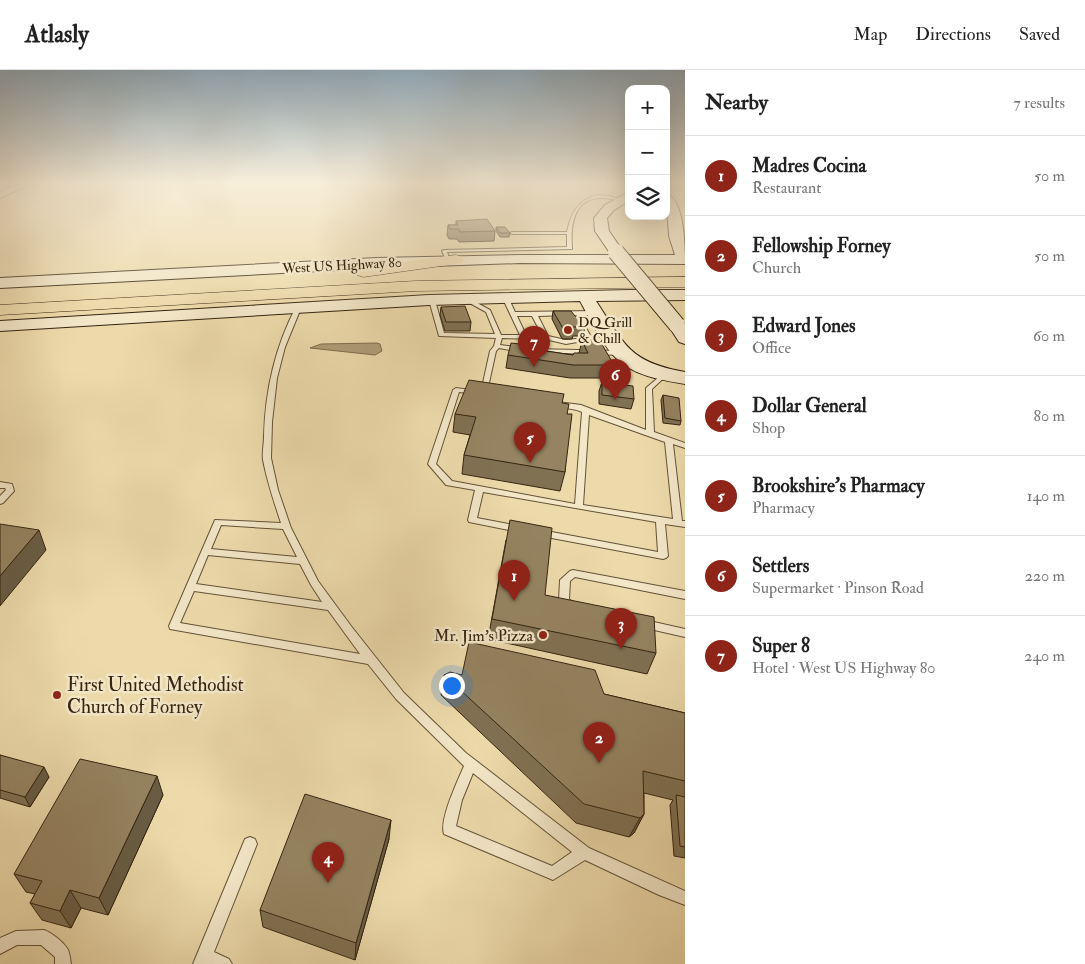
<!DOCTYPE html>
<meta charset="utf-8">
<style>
body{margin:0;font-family:"IM FELL Double Pica",serif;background:#f6f6f6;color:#222}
.controls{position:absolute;right:15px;top:15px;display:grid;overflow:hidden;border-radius:10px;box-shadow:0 5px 20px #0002}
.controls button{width:45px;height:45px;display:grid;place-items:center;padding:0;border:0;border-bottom:1px solid #e0e0e0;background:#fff;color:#222;font:25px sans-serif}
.you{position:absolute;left:451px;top:615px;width:18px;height:18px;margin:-12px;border:4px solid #fff;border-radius:50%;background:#1a73e8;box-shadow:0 0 0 8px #1a73e833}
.badge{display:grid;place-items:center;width:32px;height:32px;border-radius:50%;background:#8f2418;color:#fff;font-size:16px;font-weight:700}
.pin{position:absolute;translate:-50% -41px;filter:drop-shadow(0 1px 2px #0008)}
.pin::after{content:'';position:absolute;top:26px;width:18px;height:15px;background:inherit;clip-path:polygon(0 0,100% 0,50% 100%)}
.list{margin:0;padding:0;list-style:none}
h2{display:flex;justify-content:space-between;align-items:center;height:65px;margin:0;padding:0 20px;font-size:21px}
h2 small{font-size:16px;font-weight:400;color:#767676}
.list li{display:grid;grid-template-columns:32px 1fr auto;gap:15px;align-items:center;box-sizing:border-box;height:80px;padding:0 20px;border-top:1px solid #e0e0e0}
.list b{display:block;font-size:19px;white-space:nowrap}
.list p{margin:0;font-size:16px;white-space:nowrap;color:#767676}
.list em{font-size:16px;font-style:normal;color:#767676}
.icon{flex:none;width:28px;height:28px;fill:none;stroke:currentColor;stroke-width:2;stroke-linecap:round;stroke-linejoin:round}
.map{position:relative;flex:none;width:685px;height:894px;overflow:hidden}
header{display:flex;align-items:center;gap:30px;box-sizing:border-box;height:70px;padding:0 25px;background:#fff;border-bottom:1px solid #e0e0e0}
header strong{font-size:24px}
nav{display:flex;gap:28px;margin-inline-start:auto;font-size:18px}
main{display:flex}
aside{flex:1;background:#fff}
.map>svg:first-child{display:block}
.water{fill:#ae9c76;stroke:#7e6c4d}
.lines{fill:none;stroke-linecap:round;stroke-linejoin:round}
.service-casing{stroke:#635237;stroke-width:2}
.minor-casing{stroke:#635237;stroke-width:2}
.secondary-casing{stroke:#352410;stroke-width:2}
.motorway-casing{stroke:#352410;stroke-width:1}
.service{fill:#f3e7c8;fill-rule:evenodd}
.minor{fill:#f3e7c8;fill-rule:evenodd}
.secondary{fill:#f3e7c8;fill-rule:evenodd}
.motorway{fill:#eddaab;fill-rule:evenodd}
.secondary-bridge-far1-casing{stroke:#352410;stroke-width:14;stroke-linecap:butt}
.secondary-bridge-casing{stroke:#352410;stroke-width:18;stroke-linecap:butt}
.secondary-bridge-far1{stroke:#f3e7c8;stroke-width:13}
.secondary-bridge{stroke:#f3e7c8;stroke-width:16}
.wall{fill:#807153;stroke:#352410}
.shaded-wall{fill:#685c44;stroke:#352410}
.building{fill:#958361;stroke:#352410}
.poi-dot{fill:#8f2418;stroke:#f3e7c8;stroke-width:2}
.labels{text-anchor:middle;stroke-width:5;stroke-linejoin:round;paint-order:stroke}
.far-street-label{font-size:14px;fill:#352410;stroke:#f3e7c8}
.far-poi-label{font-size:14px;fill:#352410;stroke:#f3e7c8;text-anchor:start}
.poi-label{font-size:16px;fill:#352410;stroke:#f3e7c8;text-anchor:end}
.near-poi-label{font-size:19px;fill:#352410;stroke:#f3e7c8;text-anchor:start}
</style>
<header>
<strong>Atlasly</strong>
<nav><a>Map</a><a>Directions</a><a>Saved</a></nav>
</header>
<main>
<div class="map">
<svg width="685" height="894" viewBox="0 0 685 894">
<rect width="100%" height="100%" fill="#eddaab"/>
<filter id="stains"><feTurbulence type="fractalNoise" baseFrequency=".004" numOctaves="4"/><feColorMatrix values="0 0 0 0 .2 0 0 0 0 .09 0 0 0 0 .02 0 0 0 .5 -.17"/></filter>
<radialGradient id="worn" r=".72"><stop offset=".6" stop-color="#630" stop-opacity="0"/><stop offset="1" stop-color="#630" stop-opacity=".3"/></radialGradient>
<path class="water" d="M377 273 380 274 382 281 375 285 310 278 321 274Z"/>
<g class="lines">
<g class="service-casing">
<path id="service" d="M597 125 609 126 623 130 621 131C594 124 576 128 572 159 571 166 572 173 572 179L447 182 450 190 448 191 446 190 442 181 444 180 567 177V164H512L510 163 512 162H567C571 143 578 130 597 125Z
M506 227 509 229 515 242 596 241 599 243 596 245H579L591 267 589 270 566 274 545 269 502 268 500 275 522 278 525 280 522 282 499 278 496 281 487 322 484 324 481 322 490 281 494 276 496 268 439 266 429 230 432 228 435 230 444 263 495 264 486 242 466 231 465 230 468 228 490 240 501 265H520L503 229ZM573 245 585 268 566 270 548 266 538 246ZM517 246H532L542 265H526Z
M296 237 301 238 285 277 277 308 272 352 271 388 278 420 291 458 318 511 351 556 404 623 466 683 589 778 685 821V835L659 825 585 790 553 810 444 764C439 750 458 710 464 696L396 629 368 594 170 559 169 556 215 450 281 453C274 432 267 411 263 390 262 382 264 374 264 367 265 322 275 277 296 237ZM221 455 283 459 297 487 211 479ZM208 485 300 494 311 515 322 532 196 514ZM194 521 328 540 360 584 180 553ZM473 703 572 782 552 796 456 756 462 730Z
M534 279 621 281 624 283 621 285 532 282 531 281Z
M665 302 668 304 667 305 652 319 654 362 685 373V378L673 374 682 451H685V457L665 454 668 486 666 488 663 489 541 466 537 463 541 460 658 482 656 452 483 422 477 448 519 456 523 459 519 462 469 452 468 450 475 420 446 415 428 394 453 320 456 318 478 321 479 322 476 324 459 322 436 394 452 411 575 434 582 342C574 338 562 339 554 334L558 332 581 335 646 360V318ZM589 345 665 372 673 449 583 435Z
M0 412 12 414 14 421 3 433 0 434V426L6 420 5 418H0Z
M573 500 685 521V529L575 507 570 511 569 529 577 536 576 539C569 541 562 536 559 530L560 510 570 501Z
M645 550 685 559V567L641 557 640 554 641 551Z
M250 767 255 769 257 774 214 882 229 889 232 894H193L245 769Z
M44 860C52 863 62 871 67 878 70 882 70 889 71 894H55V887L41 875H17L0 884V868L16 861Z"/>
</g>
<g class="minor-casing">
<path id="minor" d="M18 114H30L0 128V122Z"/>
</g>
<g class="secondary-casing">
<path id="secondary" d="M629 122V131L614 140 607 148 609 161 622 180 620 183H610L595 161 594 148 605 135Z
M666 124C685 129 685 179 685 194L520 193 376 198 0 218V208L376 188 520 185H675L669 166Z
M629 220H685V230L596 231C625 275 629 292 685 302V314C661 310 634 306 616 288 603 276 589 247 580 231L429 235 0 261V251L429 225Z
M677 250 685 254V274L679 272 668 255 671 251Z"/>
</g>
<g class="motorway-casing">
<path id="motorway" d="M456 185 462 187 464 190 462 193 363 207 357 205 355 202 357 199 363 197Z
M685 207V217L416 221 0 245V235L416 211Z"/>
</g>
<use href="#service" class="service"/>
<use href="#minor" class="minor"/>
<use href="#secondary" class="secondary"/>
<use href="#motorway" class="motorway"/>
<g class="secondary-bridge-far1-casing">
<path id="secondary-bridge-far1" d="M615 180 617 183"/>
</g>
<g class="secondary-bridge-casing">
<path id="secondary-bridge" d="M616 182 677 255"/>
</g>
<use href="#secondary-bridge-far1" class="secondary-bridge-far1"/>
<use href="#secondary-bridge" class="secondary-bridge"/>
</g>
<path class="wall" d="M456 151 495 161 494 171 459 172 457 169H449L447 165 448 155H456Z
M496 157 510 163 509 167H500L496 161Z
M441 237 471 252 470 261H445L440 245Z
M553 241 575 246 585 257 583 266H573L572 269H562L552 249Z
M582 271 614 295 611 308H570L506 298 508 285 539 280 573 285 579 283Z
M602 312 634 329 631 339 599 334V321Z
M663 325 681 351 680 355 663 353 661 330Z
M562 333 567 344 565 402 560 421 462 404 464 385 470 365 453 362 455 344Z
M506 470 545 525 656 583 647 604 488 569Z
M444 605H462L604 624 685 643V788L674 786 670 735 673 730 644 723V744L634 763 629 767 576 753 441 625Z
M0 685 49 707 30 737 0 728Z
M163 725 108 845 81 838 71 858 42 850 30 833 35 824 26 822 14 804Z
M389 769 355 890 263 857 260 840Z"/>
<path class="shaded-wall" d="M39 460 46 480 0 536V506Z
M44 697 49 707 30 737 25 727Z
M157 706 163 725 108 845 99 828Z
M644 744 634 763 629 767 640 748Z
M391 750 389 769 355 890 356 873Z
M70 820 81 838 71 858 60 841Z"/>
<path class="building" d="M487 149 495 161 460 162 459 159H450L448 155H458L456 151Z
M496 157H505L510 163H500Z
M465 236 471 252H446L441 237Z
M553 241H571L575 246H578L585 257H573L574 260H564Z
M582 271H600L614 295H573L508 285 511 273 537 276 539 280 573 285 574 283H588Z
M469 310 564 324 562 333 569 334 567 344H572L565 402 464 385 476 347 455 344Z
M602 312 633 316 634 329 602 325Z
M663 325 679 328 681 351 665 348Z
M510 450 552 458 545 525 654 547 656 583 492 549Z
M0 454 39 460 0 506Z
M469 572 595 600 604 624 685 643V711L643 701 644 744 640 748 584 734 444 605 450 602 462 605Z
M0 685 44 697 25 727 0 720Z
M80 689 157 706 99 828 70 820 60 841 30 833 42 811 14 804Z
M305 724 391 750 356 873 260 840Z
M676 725 685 727V777L680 776Z"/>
<linearGradient id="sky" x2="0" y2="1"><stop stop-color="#91aaba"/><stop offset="0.47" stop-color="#f7eed9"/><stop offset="1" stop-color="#f7eed9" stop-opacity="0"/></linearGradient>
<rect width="685" height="240" fill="url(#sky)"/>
<g class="poi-dot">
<circle cx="568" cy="260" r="5"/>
<circle cx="543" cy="565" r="5"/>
<circle cx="57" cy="625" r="5"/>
</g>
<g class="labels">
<g class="far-street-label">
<text transform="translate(342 195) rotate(-3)" y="5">West US Highway 80</text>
</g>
<g class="far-poi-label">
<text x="578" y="257">DQ Grill<tspan x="578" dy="16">&amp; Chill</tspan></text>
</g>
<g class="poi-label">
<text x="533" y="571">Mr. Jim's Pizza</text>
</g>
<g class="near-poi-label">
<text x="67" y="621">First United Methodist<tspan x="67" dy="22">Church of Forney</tspan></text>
</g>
</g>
<rect width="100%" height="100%" filter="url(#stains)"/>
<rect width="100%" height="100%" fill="url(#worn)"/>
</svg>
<div class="controls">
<button>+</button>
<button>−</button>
<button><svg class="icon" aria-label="layers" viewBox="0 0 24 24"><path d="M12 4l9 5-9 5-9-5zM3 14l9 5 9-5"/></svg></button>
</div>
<div class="you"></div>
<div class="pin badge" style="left:514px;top:531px">1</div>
<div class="pin badge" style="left:599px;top:693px">2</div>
<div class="pin badge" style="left:621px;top:579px">3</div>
<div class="pin badge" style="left:328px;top:813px">4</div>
<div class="pin badge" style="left:530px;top:393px">5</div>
<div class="pin badge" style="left:615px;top:330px">6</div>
<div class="pin badge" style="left:534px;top:297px">7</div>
</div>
<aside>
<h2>Nearby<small>7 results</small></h2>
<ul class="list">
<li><span class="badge">1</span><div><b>Madres Cocina</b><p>Restaurant</p></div><em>50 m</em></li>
<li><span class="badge">2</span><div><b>Fellowship Forney</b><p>Church</p></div><em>50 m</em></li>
<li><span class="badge">3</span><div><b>Edward Jones</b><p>Office</p></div><em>60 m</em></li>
<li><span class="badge">4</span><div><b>Dollar General</b><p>Shop</p></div><em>80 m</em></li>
<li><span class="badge">5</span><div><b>Brookshire's Pharmacy</b><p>Pharmacy</p></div><em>140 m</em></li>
<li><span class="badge">6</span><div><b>Settlers</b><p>Supermarket · Pinson Road</p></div><em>220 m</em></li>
<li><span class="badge">7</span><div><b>Super 8</b><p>Hotel · West US Highway 80</p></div><em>240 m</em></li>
</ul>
</aside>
</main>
